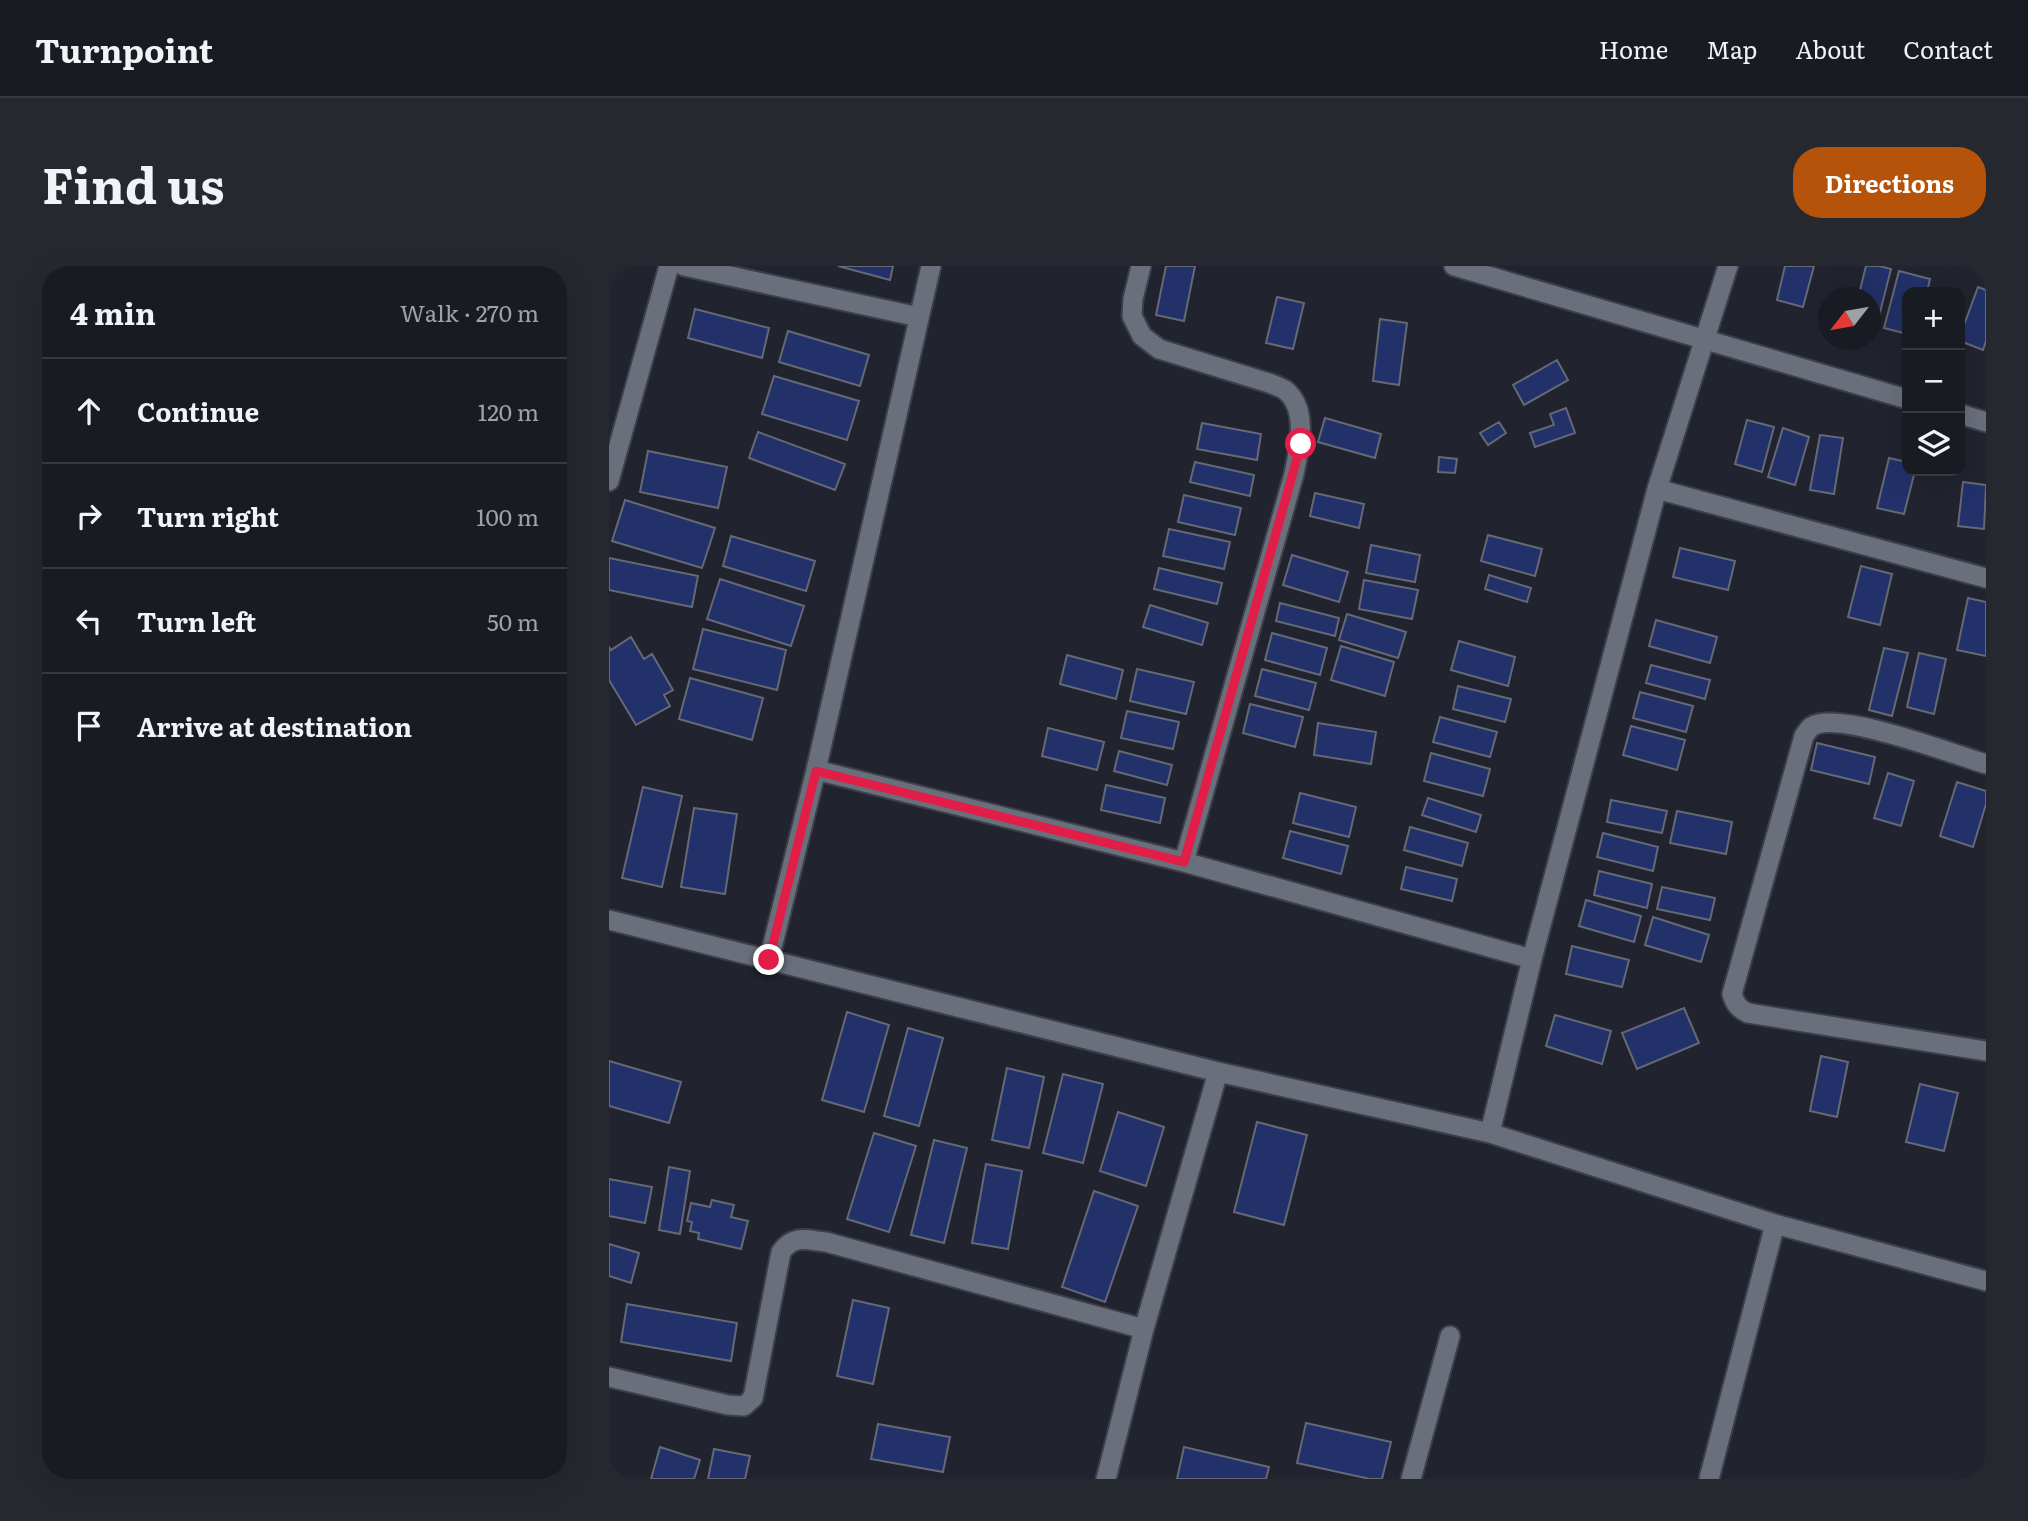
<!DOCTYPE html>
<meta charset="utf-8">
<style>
body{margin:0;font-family:Literata,serif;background:#262830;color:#f1f3f6}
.controls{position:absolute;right:21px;top:21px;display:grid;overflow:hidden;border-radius:14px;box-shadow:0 7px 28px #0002}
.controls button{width:63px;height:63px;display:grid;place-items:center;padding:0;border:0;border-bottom:2px solid #373941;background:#191b23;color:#f1f3f6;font:35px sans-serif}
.compass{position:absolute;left:1209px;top:21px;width:63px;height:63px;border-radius:50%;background:#191b23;box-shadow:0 7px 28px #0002;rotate:239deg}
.stop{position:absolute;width:21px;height:21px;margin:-16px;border:5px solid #e11d48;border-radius:50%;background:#fff}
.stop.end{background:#e11d48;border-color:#fff;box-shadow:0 2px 7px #0008}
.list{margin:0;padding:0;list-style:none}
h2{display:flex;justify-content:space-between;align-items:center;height:91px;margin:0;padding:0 28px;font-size:30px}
h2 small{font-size:23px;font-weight:400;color:#9fa1a6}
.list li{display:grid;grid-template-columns:46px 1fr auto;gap:21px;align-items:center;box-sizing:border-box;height:105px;padding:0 28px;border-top:2px solid #373941}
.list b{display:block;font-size:26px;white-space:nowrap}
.list em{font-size:23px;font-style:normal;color:#9fa1a6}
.icon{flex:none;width:38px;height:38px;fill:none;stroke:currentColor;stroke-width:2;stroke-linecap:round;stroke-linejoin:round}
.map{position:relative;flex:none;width:1377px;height:1213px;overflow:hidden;border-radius:28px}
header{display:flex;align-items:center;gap:42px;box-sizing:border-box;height:98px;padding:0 35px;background:#191b23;border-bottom:2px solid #373941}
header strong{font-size:33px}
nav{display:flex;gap:38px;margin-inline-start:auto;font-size:24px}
.intro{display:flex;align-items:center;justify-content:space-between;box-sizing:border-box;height:168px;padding:0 42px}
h1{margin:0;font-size:49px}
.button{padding:18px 32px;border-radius:28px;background:#b45309;color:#fff;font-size:24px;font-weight:700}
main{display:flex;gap:42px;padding:0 42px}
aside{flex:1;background:#191b23;border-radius:28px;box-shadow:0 7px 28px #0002}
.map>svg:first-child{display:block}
.building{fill:#223169;stroke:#646975;stroke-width:2}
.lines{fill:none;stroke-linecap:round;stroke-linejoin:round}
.minor-casing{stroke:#3c3f48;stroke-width:23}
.minor{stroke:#6a6f7c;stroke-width:19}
.route{stroke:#e11d48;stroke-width:9}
</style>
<header>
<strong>Turnpoint</strong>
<nav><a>Home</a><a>Map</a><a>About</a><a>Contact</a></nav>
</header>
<div class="intro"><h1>Find us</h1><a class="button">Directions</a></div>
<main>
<aside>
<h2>4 min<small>Walk · 270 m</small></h2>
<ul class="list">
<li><svg class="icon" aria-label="ahead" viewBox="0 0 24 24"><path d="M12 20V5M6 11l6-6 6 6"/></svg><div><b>Continue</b></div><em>120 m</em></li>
<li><svg class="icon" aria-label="right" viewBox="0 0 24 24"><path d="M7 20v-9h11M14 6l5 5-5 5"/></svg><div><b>Turn right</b></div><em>100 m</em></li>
<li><svg class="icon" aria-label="left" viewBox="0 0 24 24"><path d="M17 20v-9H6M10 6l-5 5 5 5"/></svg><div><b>Turn left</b></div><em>50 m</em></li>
<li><svg class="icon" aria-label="arrive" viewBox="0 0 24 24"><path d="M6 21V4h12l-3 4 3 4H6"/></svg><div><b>Arrive at destination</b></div></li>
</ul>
</aside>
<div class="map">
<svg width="1377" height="1213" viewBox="0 0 1377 1213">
<rect width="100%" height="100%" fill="#21242f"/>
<path class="building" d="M229 0H284L281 14Z
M557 0H586L575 55 547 49Z
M1176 0H1205L1194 41 1168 34Z
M1257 0H1270L1282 3 1268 58 1262 57V32H1249Z
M1290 5 1321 13 1318 26H1298V68L1275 62Z
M1369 21 1377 24V75L1374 84 1351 75V70Z
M668 31 695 37 684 83 657 77Z
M86 43 160 62 153 92 79 72Z
M771 53 798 57 790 119 764 115Z
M179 65 260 89 251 120 170 96Z
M948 94 959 114 915 139 904 119Z
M165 110 250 135 238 174 153 148Z
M957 142 966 167 926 181 921 167 945 159 941 148Z
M716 152 772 168 766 192 709 176Z
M1138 154 1165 161 1153 206 1126 198Z
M890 156 897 167 879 179 871 167Z
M593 157 652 168 648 194 588 183Z
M1174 162 1200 171 1186 219 1159 211Z
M149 166 236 198 226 224 140 192Z
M1211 169 1234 172 1225 228 1201 224Z
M39 185 118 201 109 242 31 226Z
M830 191 848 193 846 207 829 206Z
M1280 192 1298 196V205H1306L1295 248 1268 242Z
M586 196 645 209 641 230 581 216Z
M1354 216 1377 219 1375 263 1349 260Z
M706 227 755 238 750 262 701 250Z
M575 229 632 242 626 269 569 256Z
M16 234 106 262 93 302 3 275Z
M560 263 621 276 615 303 554 290Z
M879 269 933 283 926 310 872 295Z
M122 270 206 295 197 325 114 300Z
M762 279 811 289 806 316 757 307Z
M1071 282 1126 295 1119 324 1064 311Z
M683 289 739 306 730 336 674 319Z
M0 292 89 310 83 341 0 324Z
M1252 300 1283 308 1271 359 1239 351Z
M550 302 613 317 608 338 545 323Z
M880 309 922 322 918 336 876 323Z
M111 313 195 340 182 380 98 353Z
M755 314 809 324 803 353 750 343Z
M1359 332 1377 336V390L1348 384Z
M671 337 730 352 726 370 667 355Z
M541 339 599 357 593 379 534 361Z
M738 348 797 366 789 392 730 374Z
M1047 354 1108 371 1101 397 1040 380Z
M94 363 177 384 168 424 84 403Z
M663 367 718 382 711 409 656 394Z
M22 371 35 393 43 388 64 424 55 429 61 440 27 459 0 414V381L2 384Z
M850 375 906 391 899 420 842 404Z
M732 380 785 396 776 430 722 414Z
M1275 382 1299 387 1283 450 1260 444Z
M1310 387 1337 393 1325 448 1298 441Z
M458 389 514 404 507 433 451 418Z
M1042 399 1101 414 1096 433 1037 417Z
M528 403 585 416 577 448 521 435Z
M653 403 707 417 700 444 646 430Z
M81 412 154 432 143 474 70 453Z
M849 420 902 433 896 456 844 443Z
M1031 426 1084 440 1077 466 1024 452Z
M641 438 694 451 686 481 634 467Z
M518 445 570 456 564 483 512 472Z
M831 451 888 466 881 491 824 476Z
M709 457 767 466 762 498 705 489Z
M1022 460 1076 474 1068 504 1014 489Z
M439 462 495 476 488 504 433 490Z
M1208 477 1266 491 1260 518 1202 504Z
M510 485 563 499 558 519 505 505Z
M822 487 881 503 874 530 815 515Z
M1279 507 1305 515 1292 560 1265 552Z
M1348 516 1377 525V538L1364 581 1331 570Z
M497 519 556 532 551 557 492 544Z
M34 521 73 530 53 621 13 612Z
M691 527 747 541 740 571 684 557Z
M819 532 872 549 867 566 813 549Z
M1002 534 1058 545 1053 567 998 556Z
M85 542 128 548 116 628 72 621Z
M1068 545 1123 556 1117 588 1061 577Z
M801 561 859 577 853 600 795 584Z
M681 565 739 580 732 608 674 592Z
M994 567 1049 581 1044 605 988 591Z
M797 601 848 613 843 635 792 623Z
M990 605 1043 618 1038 642 985 629Z
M1053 621 1106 632 1101 654 1048 643Z
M977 634 1032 650 1025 676 970 660Z
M1044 651 1100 669 1092 696 1036 679Z
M963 680 1020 694 1013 721 957 708Z
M1075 742 1090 777 1028 803 1013 767Z
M238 746 280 759 255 846 213 834Z
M946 749 1002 765 993 798 937 780Z
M299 762 334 772 310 860 275 850Z
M1212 790 1239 796 1228 851 1201 845Z
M0 795 72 816 60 857 0 840Z
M398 802 435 811 420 882 383 874Z
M454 808 494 818 474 897 434 887Z
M1311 818 1349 827 1335 885 1297 876Z
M509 846 555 861 537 920 491 905Z
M648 856 698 869 675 959 625 946Z
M265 867 307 880 280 966 238 953Z
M325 874 358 882 335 977 302 969Z
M377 898 413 905 399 983 363 977Z
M60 901 81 905 71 968 50 964Z
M0 913 43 921 36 957 0 950Z
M485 925 529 940 496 1036 453 1021Z
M103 934 125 939 122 951 139 955 132 983 89 973 90 967 81 965 83 956 78 955 82 937 101 941Z
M0 978 30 987 22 1017 0 1010Z
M244 1034 280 1042 264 1118 228 1110Z
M18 1038 128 1057 122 1095 12 1076Z
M697 1157 782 1176 773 1213H761L688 1197Z
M269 1158 341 1171 334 1206 262 1193Z
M51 1181 91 1194 85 1213H42Z
M575 1181 660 1201 657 1213H568Z
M105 1183 141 1190 136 1213H99Z"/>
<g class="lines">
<g class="minor-casing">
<path id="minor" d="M75 0 310 51
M532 0 524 33 523 50 533 70 550 83 660 117C665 119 671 121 676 124 700 143 690 183 685 208L575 596
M845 0 1298 133
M1351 148 1377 156
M0 215 60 0
M1048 223 1377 312
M1377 498C1346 489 1227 443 1202 461 1200 463 1197 467 1195 470L1123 728C1126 738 1130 743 1139 747L1377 785
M207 504 575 596 923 693
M0 654 609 806 881 867 1166 958 1377 1015
M160 694 207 504 322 0
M881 867 923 693 1048 223 1119 0
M0 1111 119 1139 135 1140 144 1132 172 986C185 968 198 974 217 976L535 1063
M497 1213 535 1063 609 806
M802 1213 841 1070
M1100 1213 1166 958"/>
</g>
<use href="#minor" class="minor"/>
</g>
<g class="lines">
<path class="route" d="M160 694 207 505 575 596 692 178"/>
</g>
</svg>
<div class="controls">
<button>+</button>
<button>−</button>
<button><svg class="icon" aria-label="layers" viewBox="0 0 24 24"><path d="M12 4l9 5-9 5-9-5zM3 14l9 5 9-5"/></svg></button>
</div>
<svg class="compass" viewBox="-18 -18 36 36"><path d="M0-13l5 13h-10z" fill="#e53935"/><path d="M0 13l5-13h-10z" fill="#9fa1a6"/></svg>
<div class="stop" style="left:692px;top:178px"></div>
<div class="stop end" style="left:160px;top:694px"></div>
</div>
</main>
